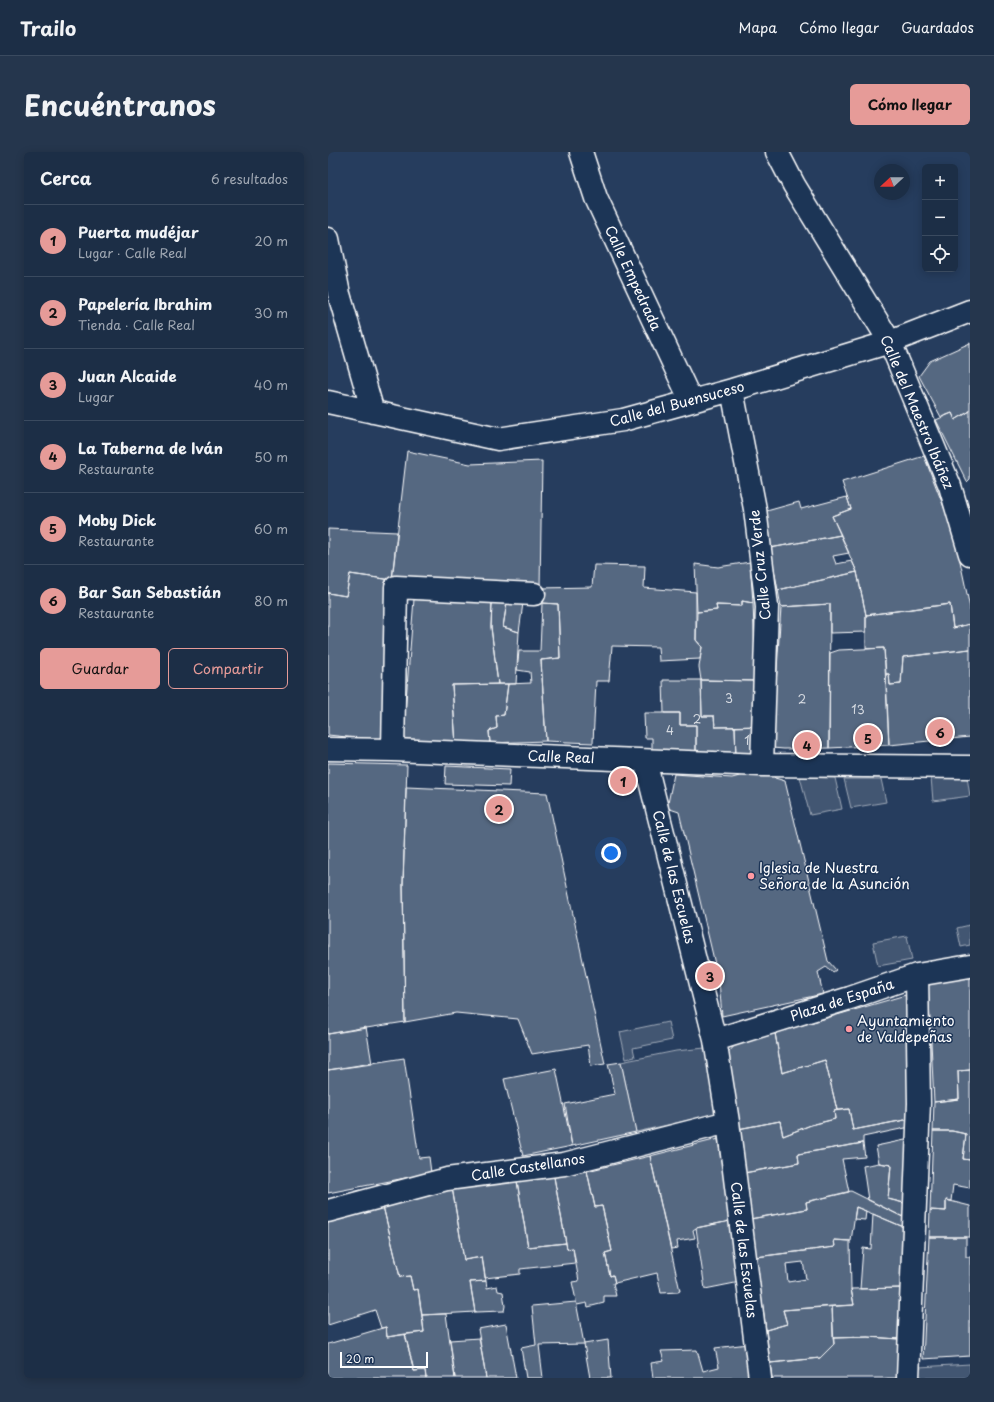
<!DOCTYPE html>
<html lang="es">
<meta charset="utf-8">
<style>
body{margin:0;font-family:"Playpen Sans",sans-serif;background:#25364d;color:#f1f3f6}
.controls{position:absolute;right:12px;top:12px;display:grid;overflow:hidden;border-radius:6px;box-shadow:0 2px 10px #0003}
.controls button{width:36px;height:36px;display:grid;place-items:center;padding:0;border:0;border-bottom:1px solid #3a4a5f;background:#1c2e46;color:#f1f3f6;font:20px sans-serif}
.compass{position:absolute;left:546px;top:12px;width:36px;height:36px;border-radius:50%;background:#1c2e46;box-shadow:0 2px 10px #0003;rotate:248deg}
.scale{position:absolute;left:12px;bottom:10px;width:88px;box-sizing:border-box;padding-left:4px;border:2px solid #fff;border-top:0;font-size:11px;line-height:14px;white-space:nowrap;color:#fff;-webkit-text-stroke:3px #1d3557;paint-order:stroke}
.you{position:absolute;left:283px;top:701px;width:14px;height:14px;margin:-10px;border:3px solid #fff;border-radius:50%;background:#1a73e8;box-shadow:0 0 0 6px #1a73e833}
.badge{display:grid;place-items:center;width:26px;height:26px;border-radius:50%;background:#e69b98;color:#111;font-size:13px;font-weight:700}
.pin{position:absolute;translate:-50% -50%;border:2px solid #fff;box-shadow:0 1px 4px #0006}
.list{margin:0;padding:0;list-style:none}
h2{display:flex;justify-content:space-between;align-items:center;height:52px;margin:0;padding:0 16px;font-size:17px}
h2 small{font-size:13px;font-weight:400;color:#a0a8b3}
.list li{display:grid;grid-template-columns:26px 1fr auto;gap:12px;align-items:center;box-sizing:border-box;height:72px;padding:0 16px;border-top:1px solid #3a4a5f}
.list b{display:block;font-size:15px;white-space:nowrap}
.list p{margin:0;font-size:13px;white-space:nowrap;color:#a0a8b3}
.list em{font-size:13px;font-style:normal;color:#a0a8b3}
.actions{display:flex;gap:8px;padding:12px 16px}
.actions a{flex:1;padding:9px 0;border:1px solid #e69b98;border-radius:6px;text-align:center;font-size:14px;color:#e69b98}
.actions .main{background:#e69b98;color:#111}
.icon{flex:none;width:22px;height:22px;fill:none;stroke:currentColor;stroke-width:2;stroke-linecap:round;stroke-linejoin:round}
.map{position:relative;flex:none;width:642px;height:1226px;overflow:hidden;border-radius:6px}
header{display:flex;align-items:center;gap:24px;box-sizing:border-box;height:56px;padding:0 20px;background:#1c2e46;border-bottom:1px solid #3a4a5f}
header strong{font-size:19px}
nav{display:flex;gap:22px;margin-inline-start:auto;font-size:14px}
.intro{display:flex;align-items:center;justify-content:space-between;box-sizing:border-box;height:96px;padding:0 24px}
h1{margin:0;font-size:28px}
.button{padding:10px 18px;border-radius:6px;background:#e69b98;color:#111;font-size:14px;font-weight:700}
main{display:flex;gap:24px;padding:0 24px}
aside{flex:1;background:#1c2e46;border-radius:6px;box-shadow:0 2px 10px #0003}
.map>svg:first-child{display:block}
.green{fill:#425672;stroke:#a0aab8}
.building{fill:#556781;stroke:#fff;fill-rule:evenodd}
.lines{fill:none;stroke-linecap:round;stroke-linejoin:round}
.minor-casing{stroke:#fff;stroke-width:25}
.minor{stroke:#1d3557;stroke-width:22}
.poi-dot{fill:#ff9aa2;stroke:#1d3557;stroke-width:1.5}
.labels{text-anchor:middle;stroke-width:3;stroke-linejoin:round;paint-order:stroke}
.number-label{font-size:12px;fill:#d4d9e0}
.street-label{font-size:14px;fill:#fff;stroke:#1d3557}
.poi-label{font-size:14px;fill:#fff;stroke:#1d3557;text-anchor:start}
</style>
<header>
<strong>Trailo</strong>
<nav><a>Mapa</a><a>Cómo llegar</a><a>Guardados</a></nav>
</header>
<div class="intro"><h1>Encuéntranos</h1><a class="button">Cómo llegar</a></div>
<main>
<aside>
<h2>Cerca<small>6 resultados</small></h2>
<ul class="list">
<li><span class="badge">1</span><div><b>Puerta mudéjar</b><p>Lugar · Calle Real</p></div><em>20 m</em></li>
<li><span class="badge">2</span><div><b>Papelería Ibrahim</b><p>Tienda · Calle Real</p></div><em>30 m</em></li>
<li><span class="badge">3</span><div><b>Juan Alcaide</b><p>Lugar</p></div><em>40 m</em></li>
<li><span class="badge">4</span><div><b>La Taberna de Iván</b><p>Restaurante</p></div><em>50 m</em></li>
<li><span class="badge">5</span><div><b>Moby Dick</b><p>Restaurante</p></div><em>60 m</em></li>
<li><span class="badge">6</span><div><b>Bar San Sebastián</b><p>Restaurante</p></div><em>80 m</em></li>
</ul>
<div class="actions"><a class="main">Guardar</a><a>Compartir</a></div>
</aside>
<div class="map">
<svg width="642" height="1226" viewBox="0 0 642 1226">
<rect width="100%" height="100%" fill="#263d5e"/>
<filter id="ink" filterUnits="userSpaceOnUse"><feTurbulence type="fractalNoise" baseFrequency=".025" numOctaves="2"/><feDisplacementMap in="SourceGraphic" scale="8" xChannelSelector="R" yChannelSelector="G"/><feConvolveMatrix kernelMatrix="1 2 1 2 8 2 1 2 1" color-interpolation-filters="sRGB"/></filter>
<g filter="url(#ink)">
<path class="green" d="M472 625 507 626 514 657 482 663Z
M603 625H639L642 644 605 649Z
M516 627H553L558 650 523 656Z
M642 773V793L633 795 629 776Z
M579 784 584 808 550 814 545 790Z
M340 870 344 888 305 896 307 905 298 907 292 880Z
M377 896 388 962 308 980 293 910 348 899Z
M642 1212V1226H587V1222L591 1215Z"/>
<path class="building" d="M642 191V259L627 268 624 261 613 265 591 224 602 209Z
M642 259V327L639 330 608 268 624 261 627 268Z
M79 299 142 312 214 309 212 436 64 428Z
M596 304 626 381 642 456V472L625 476 622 452 538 463 529 420 504 364 523 357 514 330Z
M519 345 523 357 504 364 513 383 442 396 435 360 471 350 473 357Z
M0 377 69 380 64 428 22 422 18 444 0 441Z
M513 383 521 401 505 404 508 412 524 409 529 420 450 438 442 396Z
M422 410 425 451 414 449V454L388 453 389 458 369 460 367 412 390 415Z
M266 413 317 414 316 436 368 440V488L374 495 372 507 331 509 330 495 284 494 281 529H268L265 591 218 589 213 508 232 506 230 452 214 451 212 436 264 435Z
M529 420 538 463V480L502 481V452L453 455 450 438Z
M22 422 64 428 56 589 0 583V441L18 444Z
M86 447 164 451 163 475 170 532 124 533 128 593 75 586Z
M414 449 425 451 428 529 373 528 371 515 374 495 368 488 369 460 389 458 388 453 414 454Z
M179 450 175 475 191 480 188 532H170L163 475 164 451Z
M179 450 195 451 191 480 175 475Z
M214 451 230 452 232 506 213 508 218 589 162 591 161 579 169 576 168 564 176 563 180 532 203 531 202 520 189 518 191 499H212Z
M502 452 501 596 456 597 444 596 453 455Z
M622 452 625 476 642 472V497L575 505 573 532 562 533 561 522H558L556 496 538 497V463Z
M556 496 561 593 501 596 502 501 511 498Z
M642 497V585L561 593 558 522H561L562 533 573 532 575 505Z
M335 528H373L374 564H386L387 575H407L408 606 368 604V573H352V561H336Z
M373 528 428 529 430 574 387 575 386 564H374Z
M180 532 176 563 168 564 169 576 161 579 162 591 128 593 124 533Z
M316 561H352V573H368V604L324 605V586H317Z
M430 574 426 606H408L407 575Z
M0 611 79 613 75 732 77 870 0 882Z
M118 614 182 617 181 634 117 632Z
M439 617 447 626 457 629 500 809 508 818 505 820 498 815 490 820 495 842 394 864 391 829 351 660 339 656 346 622 404 626Z
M78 635 219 641 277 912 263 914 260 893 204 902 190 867 128 861 77 870 75 732Z
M642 823V918L630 919 631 947 606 950 600 830Z
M581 842 582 967 525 978 521 957 509 958 497 908 454 921 447 881Z
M38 875 44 912 0 918V882Z
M447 881 454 921 497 908 509 958 506 959 507 967 483 973 455 984 452 969 410 977 400 901 408 892Z
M76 906 91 1006 101 1005 103 1021 0 1041V918Z
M293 910 308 980 244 994 237 952 287 942 280 912Z
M228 917 244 994 195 1004 176 927Z
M642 918V1008L635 1007 638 982 624 979H605L606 950 631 947 630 919Z
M521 957 525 978 582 967V975L535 985V991L470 1002 471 1011 416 1021 410 977 452 969 455 984 483 973 507 967 506 959Z
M605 979H624L638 982 635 1007 642 1008V1036L625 1033 623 1049 618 1048V1059L602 1058Z
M390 987 402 1069 368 1076 365 1078 367 1086 349 1089 350 1096 343 1097 322 1004Z
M582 987 580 1052 560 1047 563 1013 551 1011 548 994Z
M535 991 537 1005 514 1007 521 1040 478 1050 479 1057 422 1067 416 1021 471 1011 470 1002Z
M322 1004 352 1139 350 1140 333 1141 329 1121 287 1131 285 1123 282 1124 277 1101 284 1099 274 1054 267 1055 259 1019Z
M551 1011 563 1013 560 1047 580 1052 579 1067 540 1048 535 1014Z
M259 1019 267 1055 274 1054 284 1099 277 1101 282 1124 285 1123 287 1131H285L288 1144H276V1151L260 1155 259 1151 249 1153 244 1130 251 1129 245 1096 239 1097 226 1025Z
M226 1025 238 1091 200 1095 189 1029Z
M189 1029 200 1095 238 1091 239 1097 245 1096 247 1111 192 1117V1122L157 1126 154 1105 136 1108 124 1035Z
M124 1035 136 1108 154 1105 158 1129 142 1130 147 1160 94 1163 90 1137 85 1138 82 1124 72 1125 54 1050Z
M523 1039 579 1067 578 1076 528 1055 523 1089 506 1088 507 1095 428 1105 422 1067 479 1057 478 1050Z
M618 1048 642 1054V1085H601L602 1058 618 1059Z
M54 1050 72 1125 82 1124 85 1138 90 1137 96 1180 59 1185 58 1175 53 1176 47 1158 0 1173V1067Z
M528 1055 538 1059 537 1068 526 1067Z
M545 1062 578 1076 574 1136 532 1137 535 1096 543 1097Z
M402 1069 412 1130 377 1137 368 1076Z
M601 1085H638V1105H642V1204L595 1207Z
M506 1088 522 1089 523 1137 526 1153 455 1158 459 1172 438 1178 428 1105 507 1095ZM475 1110 478 1127 460 1130 458 1112Z
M158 1129 159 1136 169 1134 170 1139 175 1140 177 1154 176 1159 147 1160 142 1130Z
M574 1136 571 1187 540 1185 505 1186 504 1154 526 1153 523 1137Z
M248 1150 256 1192 211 1193 215 1226H198L193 1196 208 1193 204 1154Z
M504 1154 506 1192 492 1206 442 1211 438 1178 459 1172 455 1158Z
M118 1162 127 1226H98L97 1218 86 1219 77 1182 96 1180 94 1163Z
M178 1172 188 1226H158L150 1177Z
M58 1175 59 1185 77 1182 86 1219 97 1218 98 1226H0V1192Z
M540 1185 571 1187 569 1226H444L442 1211 492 1206 506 1192 505 1186Z
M151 1186 158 1226H127L122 1188Z
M280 1188 283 1226H262L256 1192Z
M420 1192 424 1226H325L323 1211 336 1209 333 1199 369 1198 375 1219 391 1215 387 1196Z"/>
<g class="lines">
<g class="minor-casing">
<path id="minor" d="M253 0 268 46 363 249
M449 0 466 33 562 190 622 334 642 402
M0 87 11 142 45 260
M404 238 427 357 439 455 434 613
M0 250 170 287 295 268 404 238 562 190 642 159
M0 597 65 598 434 613 642 615
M65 598 68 435 206 442
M317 609 387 888 400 970 432 1226
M387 888 522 846 589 823 642 814
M0 1059 119 1027 236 1012 400 970
M580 1226 591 951 589 823"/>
</g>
<use href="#minor" class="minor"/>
</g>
</g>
<g class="poi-dot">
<circle cx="423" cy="724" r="4"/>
<circle cx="521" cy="877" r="4"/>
</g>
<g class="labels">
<g class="number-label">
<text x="401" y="551">3</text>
<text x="474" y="552">2</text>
<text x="530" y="562">13</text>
<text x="369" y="572">2</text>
<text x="342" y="583">4</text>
<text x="419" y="593">1</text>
</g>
<g class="street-label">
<text transform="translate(305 126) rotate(65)" y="5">Calle Empedrada</text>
<text transform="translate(349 252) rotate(-15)" y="5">Calle del Buensuceso</text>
<text transform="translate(589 260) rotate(67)" y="5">Calle del Maestro Ibáñez</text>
<text transform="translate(432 413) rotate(-96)" y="5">Calle Cruz Verde</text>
<text transform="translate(233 605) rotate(2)" y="5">Calle Real</text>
<text transform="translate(346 725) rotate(76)" y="5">Calle de las Escuelas</text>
<text transform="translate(514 848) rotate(-18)" y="5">Plaza de España</text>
<text transform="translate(200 1015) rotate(-9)" y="5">Calle Castellanos</text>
<text transform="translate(416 1098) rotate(83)" y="5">Calle de las Escuelas</text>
</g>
<g class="poi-label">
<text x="431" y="721">Iglesia de Nuestra<tspan x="431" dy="16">Señora de la Asunción</tspan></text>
<text x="529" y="874">Ayuntamiento<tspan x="529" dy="16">de Valdepeñas</tspan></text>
</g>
</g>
</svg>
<div class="controls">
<button>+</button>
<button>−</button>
<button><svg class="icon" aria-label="locate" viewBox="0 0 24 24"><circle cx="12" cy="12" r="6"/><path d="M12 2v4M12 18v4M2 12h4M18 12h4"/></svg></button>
</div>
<svg class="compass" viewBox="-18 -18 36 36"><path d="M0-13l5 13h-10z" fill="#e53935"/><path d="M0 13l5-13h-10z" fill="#a0a8b3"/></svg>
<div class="scale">20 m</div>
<div class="you"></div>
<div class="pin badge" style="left:295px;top:629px">1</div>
<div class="pin badge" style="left:171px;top:657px">2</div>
<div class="pin badge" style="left:382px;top:824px">3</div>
<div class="pin badge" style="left:479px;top:593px">4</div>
<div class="pin badge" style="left:540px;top:586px">5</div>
<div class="pin badge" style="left:612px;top:580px">6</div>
</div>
</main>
